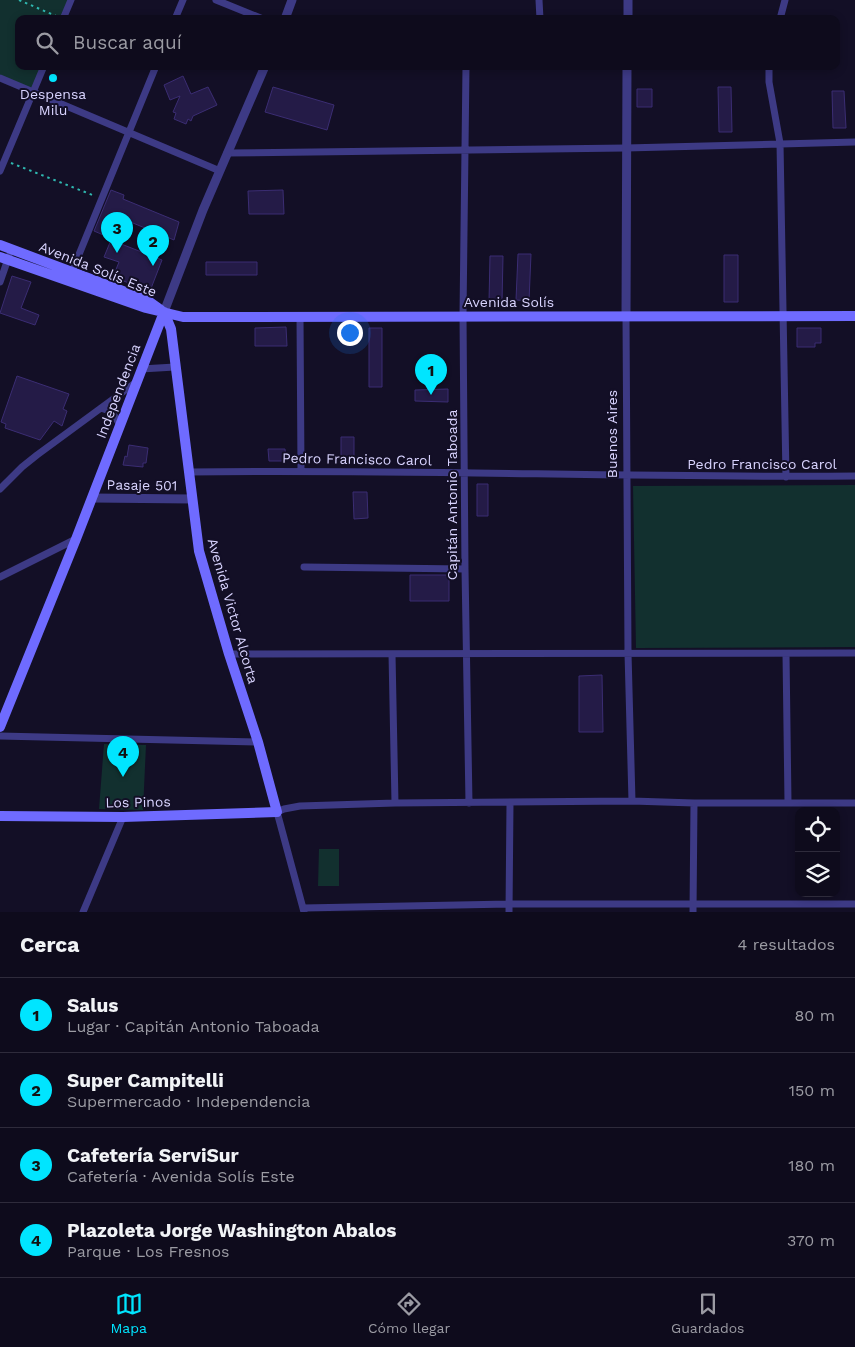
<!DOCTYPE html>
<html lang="es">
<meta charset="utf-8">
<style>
body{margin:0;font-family:"Work Sans",sans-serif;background:#171425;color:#f1f3f6}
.controls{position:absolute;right:15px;bottom:15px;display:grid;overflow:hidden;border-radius:10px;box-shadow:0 2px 8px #0003}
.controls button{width:45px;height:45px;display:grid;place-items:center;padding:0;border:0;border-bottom:1px solid #2e2b3b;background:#0e0b1c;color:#f1f3f6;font:25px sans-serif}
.you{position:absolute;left:349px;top:332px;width:18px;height:18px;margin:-12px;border:4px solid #fff;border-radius:50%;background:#1a73e8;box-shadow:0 0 0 8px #1a73e833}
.badge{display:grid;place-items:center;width:32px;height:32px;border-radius:50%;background:#00e5ff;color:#111;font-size:16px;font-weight:700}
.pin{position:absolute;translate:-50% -41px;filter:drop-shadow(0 1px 2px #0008)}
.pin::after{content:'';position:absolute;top:26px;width:18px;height:15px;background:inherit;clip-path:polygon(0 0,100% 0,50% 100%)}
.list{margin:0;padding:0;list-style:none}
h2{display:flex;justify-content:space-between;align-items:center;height:65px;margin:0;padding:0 20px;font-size:21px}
h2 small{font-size:16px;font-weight:400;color:#9b9ba3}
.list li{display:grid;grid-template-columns:32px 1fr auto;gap:15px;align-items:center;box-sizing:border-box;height:75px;padding:0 20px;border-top:1px solid #2e2b3b}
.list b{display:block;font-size:19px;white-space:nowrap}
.list p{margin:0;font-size:16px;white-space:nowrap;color:#9b9ba3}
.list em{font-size:16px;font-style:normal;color:#9b9ba3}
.icon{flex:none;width:28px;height:28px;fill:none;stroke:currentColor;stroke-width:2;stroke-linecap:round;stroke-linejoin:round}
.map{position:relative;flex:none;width:855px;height:912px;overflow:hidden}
.search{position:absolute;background:#0e0b1c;box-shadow:0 2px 8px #0003;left:15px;right:15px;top:15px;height:55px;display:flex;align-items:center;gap:12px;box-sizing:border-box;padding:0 18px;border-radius:10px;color:#9b9ba3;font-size:19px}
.sheet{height:365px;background:#0e0b1c}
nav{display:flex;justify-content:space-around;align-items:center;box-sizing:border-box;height:70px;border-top:1px solid #2e2b3b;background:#0e0b1c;font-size:14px;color:#9b9ba3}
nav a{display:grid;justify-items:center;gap:2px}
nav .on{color:#00e5ff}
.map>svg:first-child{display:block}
.green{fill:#12302f}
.building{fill:#241b47;stroke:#3b2d73}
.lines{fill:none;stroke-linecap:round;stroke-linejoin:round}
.path{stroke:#2fb8b0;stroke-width:2;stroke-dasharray:2.5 4;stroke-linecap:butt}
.minor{stroke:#3d3a85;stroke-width:7}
.tertiary{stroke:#3d3a85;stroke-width:9}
.secondary{stroke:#6f6bff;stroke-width:10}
.poi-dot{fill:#00e5ff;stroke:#130f26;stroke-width:2}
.labels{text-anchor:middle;stroke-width:4;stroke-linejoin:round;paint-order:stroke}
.poi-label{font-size:14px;fill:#d9d4ff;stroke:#130f26}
.street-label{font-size:14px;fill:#d9d4ff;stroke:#130f26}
</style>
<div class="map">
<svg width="855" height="912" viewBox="0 0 855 912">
<rect width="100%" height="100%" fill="#130f26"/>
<path class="green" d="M0 0H71L64 19H19V66H44L33 92 0 78Z
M855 485V647L636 648 633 486Z
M104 744 146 745 143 810 99 809Z
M319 849H339V886H318Z"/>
<path class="building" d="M183 76 191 94 208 87 217 105 193 116 191 121 188 119 186 124 174 119 176 113 173 112 180 96 170 100 164 85Z
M273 87 334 105 327 130 265 112Z
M718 87H731L732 132H719Z
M637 89H652V107H637Z
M832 91H844L846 128H833Z
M111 190 124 195 123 199 179 222 174 240 116 216 108 237 94 231Z
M283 190 284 214H249L248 191Z
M111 240 162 260 150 291 113 277 119 262 104 257Z
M518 254H531L529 301 516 300Z
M724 255H738V302H724Z
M490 256H503L502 302H489Z
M206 262H257V275H206Z
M12 276 31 282 21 308 39 315 35 325 0 313Z
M286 327 287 346H255V328Z
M369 328H382V387H369Z
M797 328H821V343H815V347H797Z
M17 376 69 394 63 409 67 411 62 426 54 421 40 440 5 428 6 424 1 422Z
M448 389V402L415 401V390Z
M341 437H354V463H341Z
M129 445 148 448 146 463H143V467L123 465 125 456 127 457Z
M268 449H285L286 461H269Z
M477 484H488V516H477Z
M353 492H367L368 518 354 519Z
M410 575H449V601H410Z
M602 675 603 732H579V676Z"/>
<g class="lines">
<path class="path" d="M19 0 56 16
M11 163 95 196"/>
<path class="minor" d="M216 0 263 19
M539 0 540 19
M63 19 71 0
M175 19 183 0
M780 19 785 0
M466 66 463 315 465 569 469 803
M769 66V82L780 143 786 477
M0 78 220 171
M227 153 626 148 855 142
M0 171 44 66
M71 274 156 66
M0 282 9 256
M300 316 301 471
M626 316 628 653 632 801
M141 369 175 367
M101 408 112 412 120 425
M189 472C411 469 633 478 855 476
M0 489 22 467 37 455 135 383
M304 567 465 569
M0 577 76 539
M229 654 855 653
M392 654 395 803
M786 654 788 802
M0 736 258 742
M303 908 509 904H855
M83 912 123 817
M304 912 277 812 284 809 300 806 395 803 632 801 694 803H855
M509 912 510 803
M693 912 694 803"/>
<path class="tertiary" d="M285 19 292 0
M628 19V0
M164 312 203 210 265 66
M626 316 627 66
M92 498 192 499"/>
<path class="secondary" d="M0 245 147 300 161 310
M0 257 146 308 183 317 855 316
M0 727 76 539 164 312
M0 816 123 817 277 812 258 742 229 654 199 551 171 329 164 312"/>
</g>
<circle class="poi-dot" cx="53" cy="78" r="5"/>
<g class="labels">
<g class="poi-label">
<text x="53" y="99">Despensa<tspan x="53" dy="16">Milu</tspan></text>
</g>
<g class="street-label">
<text transform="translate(98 269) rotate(22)" y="5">Avenida Solís Este</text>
<text x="509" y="307">Avenida Solís</text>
<text transform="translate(118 391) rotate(-69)" y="5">Independencia</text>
<text transform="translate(612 434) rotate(-90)" y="5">Buenos Aires</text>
<text transform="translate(357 459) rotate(1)" y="5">Pedro Francisco Carol</text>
<text x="762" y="469">Pedro Francisco Carol</text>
<text transform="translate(142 485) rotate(1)" y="5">Pasaje 501</text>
<text transform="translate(452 495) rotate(-90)" y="5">Capitán Antonio Taboada</text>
<text transform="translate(233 611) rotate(74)" y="5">Avenida Victor Alcorta</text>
<text transform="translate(138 802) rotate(-1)" y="5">Los Pinos</text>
</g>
</g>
</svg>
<div class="controls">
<button><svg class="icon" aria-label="locate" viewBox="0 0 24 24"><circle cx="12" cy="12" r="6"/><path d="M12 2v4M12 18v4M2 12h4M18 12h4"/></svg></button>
<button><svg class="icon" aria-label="layers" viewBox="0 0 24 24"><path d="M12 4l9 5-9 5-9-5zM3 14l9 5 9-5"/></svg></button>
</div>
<div class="you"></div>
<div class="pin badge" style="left:431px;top:395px">1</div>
<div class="pin badge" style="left:153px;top:266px">2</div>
<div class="pin badge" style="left:117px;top:253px">3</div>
<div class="pin badge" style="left:123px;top:777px">4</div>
<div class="search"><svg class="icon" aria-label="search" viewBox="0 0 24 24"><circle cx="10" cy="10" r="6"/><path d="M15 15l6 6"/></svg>Buscar aquí</div>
</div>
<section class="sheet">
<h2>Cerca<small>4 resultados</small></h2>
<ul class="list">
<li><span class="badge">1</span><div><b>Salus</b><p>Lugar · Capitán Antonio Taboada</p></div><em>80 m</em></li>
<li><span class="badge">2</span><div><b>Super Campitelli</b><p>Supermercado · Independencia</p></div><em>150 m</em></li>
<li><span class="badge">3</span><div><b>Cafetería ServiSur</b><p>Cafetería · Avenida Solís Este</p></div><em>180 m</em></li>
<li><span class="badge">4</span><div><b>Plazoleta Jorge Washington Abalos</b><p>Parque · Los Fresnos</p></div><em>370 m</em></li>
</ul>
</section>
<nav>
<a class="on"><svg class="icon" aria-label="map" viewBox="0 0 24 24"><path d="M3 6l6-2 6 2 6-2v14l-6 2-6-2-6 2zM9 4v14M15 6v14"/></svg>Mapa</a>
<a><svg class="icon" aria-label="directions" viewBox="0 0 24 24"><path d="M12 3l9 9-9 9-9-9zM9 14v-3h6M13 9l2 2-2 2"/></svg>Cómo llegar</a>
<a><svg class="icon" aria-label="saved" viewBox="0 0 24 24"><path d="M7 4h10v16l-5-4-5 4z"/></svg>Guardados</a>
</nav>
